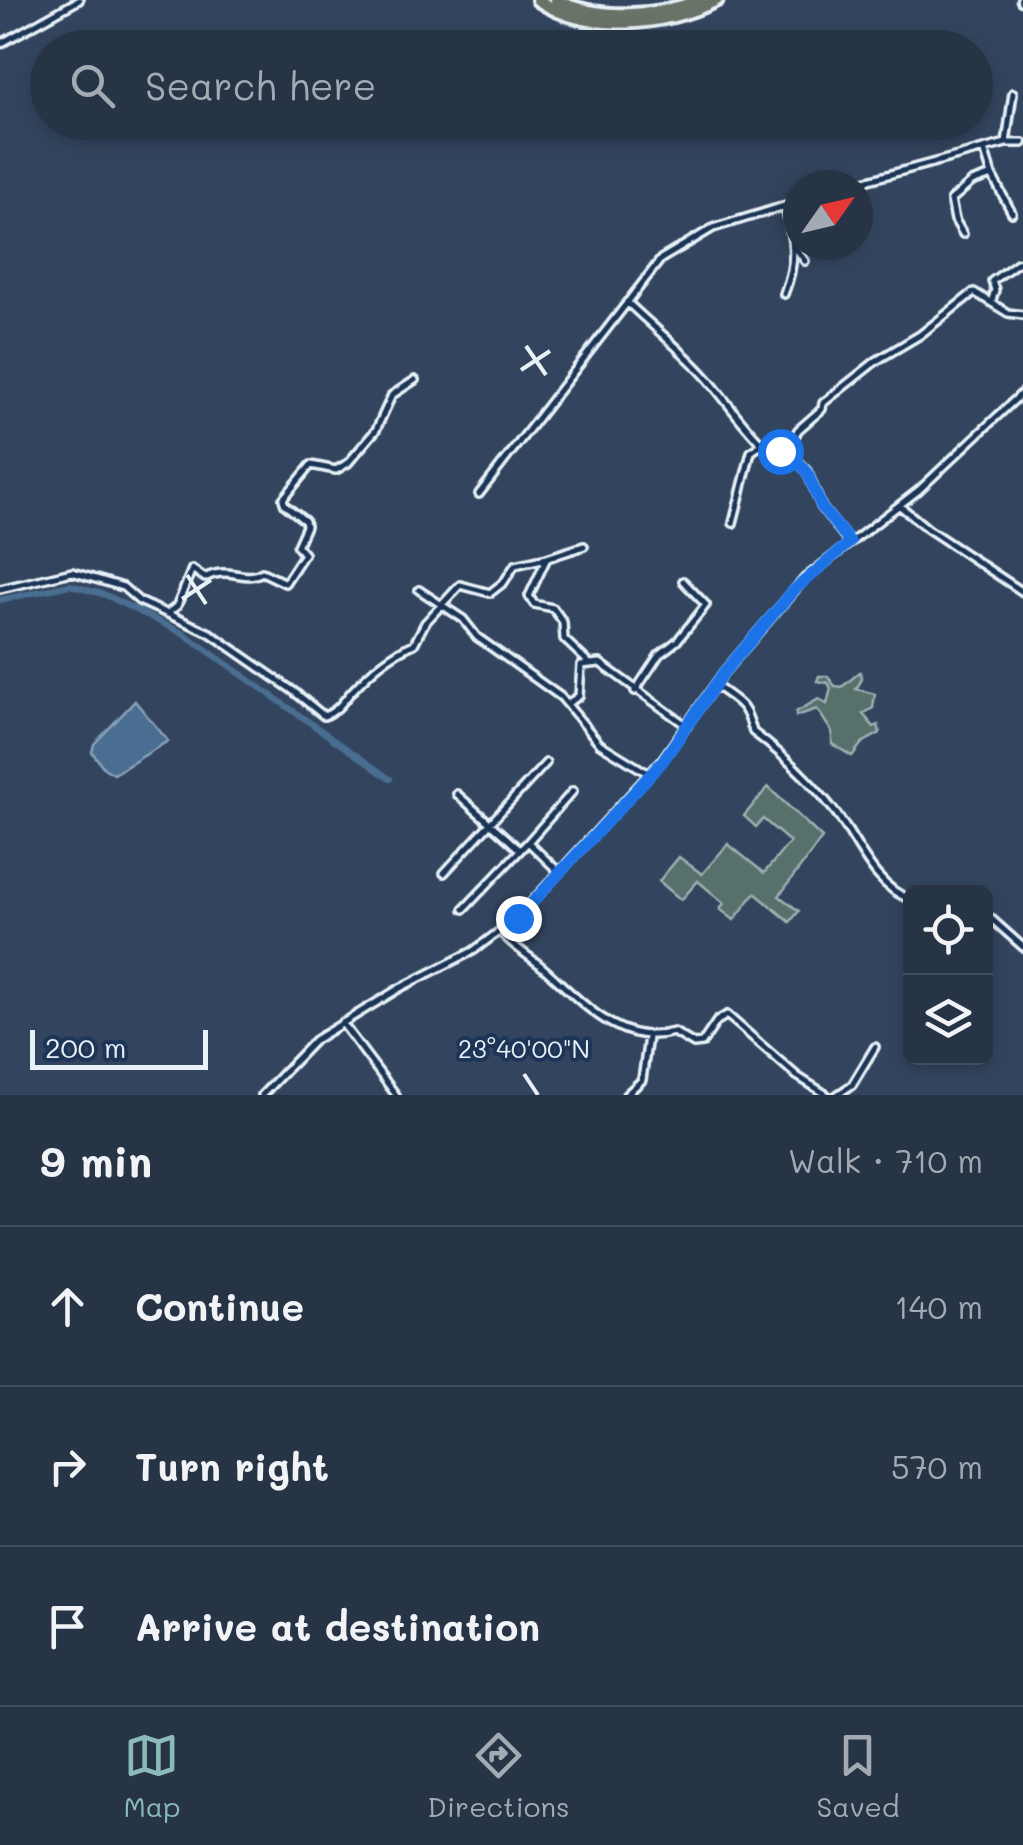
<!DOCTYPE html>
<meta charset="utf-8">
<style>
body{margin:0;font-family:Mali,sans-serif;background:#2e3c4d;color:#f1f3f6}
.controls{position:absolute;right:30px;bottom:30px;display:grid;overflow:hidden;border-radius:15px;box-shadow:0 5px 15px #0003}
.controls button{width:90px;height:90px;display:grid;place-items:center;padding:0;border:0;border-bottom:2px solid #424f5f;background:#263446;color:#f1f3f6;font:50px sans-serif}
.compass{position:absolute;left:783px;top:170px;width:90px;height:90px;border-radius:50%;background:#263446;box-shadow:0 5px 15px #0003;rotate:56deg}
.scale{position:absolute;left:30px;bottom:25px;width:178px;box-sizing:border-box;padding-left:10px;border:5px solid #e8f1f8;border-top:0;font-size:28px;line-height:35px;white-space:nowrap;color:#e8f1f8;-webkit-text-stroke:8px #1d3557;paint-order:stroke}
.stop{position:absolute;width:30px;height:30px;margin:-22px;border:8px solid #1a73e8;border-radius:50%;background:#fff}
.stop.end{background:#1a73e8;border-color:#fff;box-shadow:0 2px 10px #0008}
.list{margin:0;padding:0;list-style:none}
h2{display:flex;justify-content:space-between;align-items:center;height:130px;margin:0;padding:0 40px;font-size:42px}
h2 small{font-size:32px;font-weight:400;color:#a4aab3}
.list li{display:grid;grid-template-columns:65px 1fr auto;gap:30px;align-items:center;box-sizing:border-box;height:160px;padding:0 40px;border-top:2px solid #424f5f}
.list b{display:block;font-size:38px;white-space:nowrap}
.list em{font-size:32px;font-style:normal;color:#a4aab3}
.icon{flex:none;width:55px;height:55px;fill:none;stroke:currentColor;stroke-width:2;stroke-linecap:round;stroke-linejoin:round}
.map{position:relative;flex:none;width:1023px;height:1095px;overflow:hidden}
.search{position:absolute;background:#263446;box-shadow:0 5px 15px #0003;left:30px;right:30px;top:30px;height:110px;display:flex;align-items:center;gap:25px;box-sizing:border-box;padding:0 35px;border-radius:55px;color:#a4aab3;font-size:38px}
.sheet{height:610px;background:#263446}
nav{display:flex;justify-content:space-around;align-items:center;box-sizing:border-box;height:140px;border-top:2px solid #424f5f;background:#263446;font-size:28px;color:#a4aab3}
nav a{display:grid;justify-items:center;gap:5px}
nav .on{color:#8bbbb9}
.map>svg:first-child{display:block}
.green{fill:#566f6c;stroke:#9fb0b2;stroke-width:2.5}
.water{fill:#4a6e91;stroke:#89a2ba;stroke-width:2.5}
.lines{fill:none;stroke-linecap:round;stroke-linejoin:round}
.canal{stroke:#4a6e91;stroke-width:6}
.street-casing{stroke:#e8f1f8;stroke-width:12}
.secondary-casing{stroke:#e8f1f8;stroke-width:15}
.highway-casing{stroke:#e8f1f8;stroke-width:18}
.street{stroke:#1d3557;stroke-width:5}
.secondary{stroke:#1d3557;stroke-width:8}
.highway{stroke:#697266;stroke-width:10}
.route{stroke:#1a73e8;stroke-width:12}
.ticks{fill:none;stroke:#e8f1f8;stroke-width:4}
.ticks-label{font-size:25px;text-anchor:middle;fill:#e8f1f8;stroke:#1d3557;stroke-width:8;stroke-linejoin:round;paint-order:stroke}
</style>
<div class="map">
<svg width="1023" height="1095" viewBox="0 0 1023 1095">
<rect width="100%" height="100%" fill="#33455e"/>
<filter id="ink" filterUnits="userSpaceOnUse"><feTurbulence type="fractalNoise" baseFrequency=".01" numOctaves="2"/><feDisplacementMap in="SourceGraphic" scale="20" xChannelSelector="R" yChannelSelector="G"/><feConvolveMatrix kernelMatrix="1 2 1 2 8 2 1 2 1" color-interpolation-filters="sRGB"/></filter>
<g filter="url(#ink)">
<path class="green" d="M860 672 862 679 856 689 875 694 873 708 863 714 874 727 878 725 880 733 862 743 852 756 832 744V732L817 709 796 716V712L819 699 827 704 831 688 828 683 817 681 819 676H827L835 686 842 687Z
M768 787 822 838 779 896 799 911 790 922 755 893 734 920 720 909 724 903 698 881 681 900 659 881 679 857 702 874 728 844 764 873 790 842 763 819 756 827 744 816Z"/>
<path class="water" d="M135 701 168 741 114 774 104 768 92 752 94 744Z"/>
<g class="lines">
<path class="canal" d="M0 600 70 585 106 595 184 634 390 779"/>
<g class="street-casing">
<path id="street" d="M0 44 79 0
M1006 143 1013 93
M992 175 1012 213
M850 185 1006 143H1023
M963 234 955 220 951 200 972 182 992 175 984 149
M795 247 805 261
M784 294C798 258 793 242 785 206
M992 300 995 290 992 281 1017 263 1023 262
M627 302C653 327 682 350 707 378 726 400 740 422 762 444
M479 494 661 259 713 228 798 202
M900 506 928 529 1023 592
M733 523 751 452 762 444 780 451 788 450
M849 542 822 508 807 471 788 450 798 430 822 409 823 403 876 361 920 335 974 292 1008 313 1023 315
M584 546 547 558 529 596 534 604 553 608 563 622 564 639 589 663
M0 589 72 572 123 587 139 601 210 633 292 690 324 716C339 711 344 699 354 689 372 670 390 654 414 644L425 623 460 585 490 593 504 582 515 565 547 558
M419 590 463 619 477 637 561 697 600 744 649 774
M168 613 177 606 192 569 205 578C228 565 245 583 262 572L285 583 304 554 297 546 306 526 305 521 285 505 283 499 311 465 336 470 348 463 376 430 392 395 415 380
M715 685C738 703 745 701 753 732 784 755 812 782 836 813 858 842 875 888 910 899
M635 691 659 655 677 641 706 605 683 581
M567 704 579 696 581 665 600 663 687 726
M457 794 520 850
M528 842 573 791
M444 873 546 763
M464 909 528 842 559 872
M986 914 1023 947
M500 931C512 946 527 954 541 966 580 999 618 1048 674 1032L694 1044 702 1043 717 1021 727 1015 797 1076 827 1095
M342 1023 396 1095
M262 1095 315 1040 400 988 473 951 517 918 661 761 724 672 805 578 919 490 1023 392
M626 1095 642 1080 648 1037
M837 1095 852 1085 875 1047"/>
</g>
<g class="secondary-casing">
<path id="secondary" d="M1022 0H1023"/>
</g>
<g class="highway-casing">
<path id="highway" d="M538 0C589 34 664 26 717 0
M556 0C598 21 658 17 700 0"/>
</g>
<use href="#street" class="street"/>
<use href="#secondary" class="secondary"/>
<use href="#highway" class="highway"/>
</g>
</g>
<g class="lines" filter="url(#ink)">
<path class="route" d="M518 918 662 762 724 672 794 590 850 542 822 508 807 472 788 450 780 451"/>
</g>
<path class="ticks" d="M526 346 546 375M521 370 550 351M187 575 206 604M182 599 211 580M524 1074 538 1095"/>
<g class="ticks-label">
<text x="524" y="1058">23°40'00"N</text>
</g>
</svg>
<div class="controls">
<button><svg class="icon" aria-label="locate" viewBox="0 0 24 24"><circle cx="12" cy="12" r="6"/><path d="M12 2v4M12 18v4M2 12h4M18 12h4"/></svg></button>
<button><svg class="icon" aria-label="layers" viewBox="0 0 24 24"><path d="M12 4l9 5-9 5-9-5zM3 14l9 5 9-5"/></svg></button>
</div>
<svg class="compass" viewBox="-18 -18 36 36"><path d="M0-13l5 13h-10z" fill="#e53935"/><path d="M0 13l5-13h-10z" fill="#a4aab3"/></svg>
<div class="scale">200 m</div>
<div class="stop" style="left:780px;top:451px"></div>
<div class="stop end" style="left:518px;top:918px"></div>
<div class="search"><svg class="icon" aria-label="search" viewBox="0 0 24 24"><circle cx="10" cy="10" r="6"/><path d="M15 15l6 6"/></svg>Search here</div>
</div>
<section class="sheet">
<h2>9 min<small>Walk · 710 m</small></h2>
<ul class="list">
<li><svg class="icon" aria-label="ahead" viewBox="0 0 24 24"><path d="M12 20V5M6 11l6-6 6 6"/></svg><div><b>Continue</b></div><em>140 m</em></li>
<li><svg class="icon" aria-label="right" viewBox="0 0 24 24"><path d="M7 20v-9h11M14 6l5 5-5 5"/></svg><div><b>Turn right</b></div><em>570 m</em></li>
<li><svg class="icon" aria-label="arrive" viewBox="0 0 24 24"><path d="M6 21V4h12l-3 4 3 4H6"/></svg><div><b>Arrive at destination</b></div></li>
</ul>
</section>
<nav>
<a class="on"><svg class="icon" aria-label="map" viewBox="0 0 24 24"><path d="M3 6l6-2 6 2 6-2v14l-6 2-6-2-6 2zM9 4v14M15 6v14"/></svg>Map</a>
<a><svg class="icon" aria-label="directions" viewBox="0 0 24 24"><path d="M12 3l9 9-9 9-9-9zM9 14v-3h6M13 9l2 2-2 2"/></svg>Directions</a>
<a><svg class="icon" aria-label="saved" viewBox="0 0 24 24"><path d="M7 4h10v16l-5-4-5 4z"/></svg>Saved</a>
</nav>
